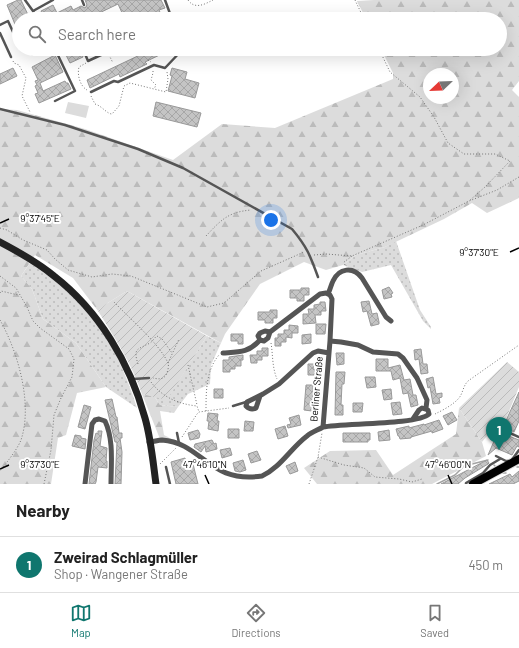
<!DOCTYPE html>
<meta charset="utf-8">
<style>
body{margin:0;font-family:Barlow,sans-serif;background:#f2f2f2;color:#222}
.compass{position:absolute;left:423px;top:68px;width:36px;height:36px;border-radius:50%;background:#fff;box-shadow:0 4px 16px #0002;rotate:247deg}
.you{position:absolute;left:271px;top:220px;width:14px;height:14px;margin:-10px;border:3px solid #fff;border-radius:50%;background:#1a73e8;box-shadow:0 0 0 6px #1a73e833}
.badge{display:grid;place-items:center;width:26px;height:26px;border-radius:50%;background:#0f766e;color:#fff;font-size:13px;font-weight:700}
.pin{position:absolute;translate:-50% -33px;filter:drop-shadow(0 1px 2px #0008)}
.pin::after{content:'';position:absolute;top:21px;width:14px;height:12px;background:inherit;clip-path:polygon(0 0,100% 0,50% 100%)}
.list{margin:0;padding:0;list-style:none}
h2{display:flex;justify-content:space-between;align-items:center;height:52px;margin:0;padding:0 16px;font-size:17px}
h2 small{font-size:13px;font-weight:400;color:#767676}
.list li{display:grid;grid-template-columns:26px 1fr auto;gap:12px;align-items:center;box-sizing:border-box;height:56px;padding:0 16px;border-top:1px solid #e0e0e0}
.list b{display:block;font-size:15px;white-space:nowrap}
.list p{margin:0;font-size:13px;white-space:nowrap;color:#767676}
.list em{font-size:13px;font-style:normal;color:#767676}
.icon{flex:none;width:22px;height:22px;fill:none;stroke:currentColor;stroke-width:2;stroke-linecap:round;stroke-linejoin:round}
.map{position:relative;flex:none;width:519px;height:484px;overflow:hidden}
.search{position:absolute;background:#fff;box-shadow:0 4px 16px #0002;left:12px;right:12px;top:12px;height:44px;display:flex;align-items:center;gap:10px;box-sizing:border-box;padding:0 14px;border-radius:22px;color:#767676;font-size:15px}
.sheet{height:108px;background:#fff}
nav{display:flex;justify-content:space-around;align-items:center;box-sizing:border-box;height:56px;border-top:1px solid #e0e0e0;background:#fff;font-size:11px;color:#767676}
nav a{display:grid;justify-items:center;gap:2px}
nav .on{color:#0f766e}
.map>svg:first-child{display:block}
.grass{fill:url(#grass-dots)}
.forest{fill:url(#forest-firs);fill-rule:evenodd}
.garden{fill:url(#garden-furrows)}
.pitch{fill:#dcdcdc}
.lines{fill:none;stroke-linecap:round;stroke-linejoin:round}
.stream{stroke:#a3a3a3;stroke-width:1.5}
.building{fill:url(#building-cross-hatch);stroke:#999}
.primary-casing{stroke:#dbdbdb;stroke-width:10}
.path{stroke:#777;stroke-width:1;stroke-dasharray:1 2;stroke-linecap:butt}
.lane{stroke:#555;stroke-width:2.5}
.street{stroke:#555;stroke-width:5}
.secondary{stroke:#222;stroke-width:7}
.primary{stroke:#000;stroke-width:8}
.ticks{fill:none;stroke:#000;stroke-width:1.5}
.labels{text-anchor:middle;stroke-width:4;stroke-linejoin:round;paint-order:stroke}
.street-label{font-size:10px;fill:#000;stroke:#fff}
.ticks-label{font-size:10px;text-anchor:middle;fill:#000;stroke:#fff;stroke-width:4;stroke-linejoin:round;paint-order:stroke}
</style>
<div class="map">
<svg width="519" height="484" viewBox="0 0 519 484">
<defs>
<pattern id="grass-dots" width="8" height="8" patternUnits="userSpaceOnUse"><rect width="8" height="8" fill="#dcdcdc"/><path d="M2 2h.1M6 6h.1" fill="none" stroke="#bbb" stroke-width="1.8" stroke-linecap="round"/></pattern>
<pattern id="forest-firs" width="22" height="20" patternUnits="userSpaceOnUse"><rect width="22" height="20" fill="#dcdcdc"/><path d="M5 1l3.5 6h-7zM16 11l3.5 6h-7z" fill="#bbb"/></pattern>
<pattern id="garden-furrows" width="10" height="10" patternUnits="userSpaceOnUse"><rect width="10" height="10" fill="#dcdcdc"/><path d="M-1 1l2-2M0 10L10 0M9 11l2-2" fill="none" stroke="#bbb"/></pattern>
<pattern id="building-cross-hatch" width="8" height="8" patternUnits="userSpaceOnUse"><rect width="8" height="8" fill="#c4c4c4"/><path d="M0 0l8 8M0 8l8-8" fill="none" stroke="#a7a7a7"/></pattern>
</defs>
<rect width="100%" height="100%" fill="#fff"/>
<path class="grass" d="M396 241 420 310 431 327V329L423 321 391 265 362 272 343 265 356 255 385 247Z
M30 263C50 277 70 291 86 310 110 337 126 373 137 408L106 387 76 343 43 319 32 289 21 276Z
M207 336 221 343 211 365 210 384 188 394 178 407 160 405 154 396 167 399Z"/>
<path class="forest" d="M374 0H519V81L512 90 519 97V198L487 213 472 203 444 219 385 247 356 255 343 265 326 270 304 262 260 284 225 334 221 343 127 291 106 304 98 311 73 278 35 255 21 276 32 289 43 319 76 343 106 387 77 393 66 435 58 438 51 484H0V109L17 110 85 129 173 160 222 124 275 128 393 79V73L381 49H500V19H366L357 1ZM429 74H453V98H429Z
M142 394 154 396 160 405 178 407 174 413 160 411 164 435 175 441 160 439Z
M459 408 482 442 486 456 432 484H317L304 468 330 451 376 450 393 475 456 434Z"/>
<path class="garden" d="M127 291 207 336 167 400 142 394C132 364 115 338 98 311L106 304Z
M507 362 519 372V387L503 426 491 431 482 442 459 408Z"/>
<path class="pitch" d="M68 102 89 106 86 118 65 113Z"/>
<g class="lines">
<path class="stream" d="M494 465 495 466
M517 467H519
M503 473H506
M437 484 455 475 464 466 488 460"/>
</g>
<path class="building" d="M18 0H21L30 19H19V34L7 5Z
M85 0H161L165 8 159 10 163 19H115L123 15 118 4 93 16 94 19H73L72 17 67 19H45L41 11 53 5 57 13 71 6 73 10 81 6 85 8 87 5Z
M63 49H80L83 57 70 63Z
M151 49H172L145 62 147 64 120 77 119 74 90 88 87 80 142 54 145 55 146 51Z
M55 55 63 72 40 83 43 91 65 81 66 83H68L71 89 39 103 35 94 38 93 35 86 37 85 35 81 38 80 32 67Z
M13 68 17 76 0 84V74Z
M172 68 187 72 185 79 199 83 195 98 168 91 172 76 170 75Z
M156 102 201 113 197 127 153 116Z
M389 287 393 293 391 294 392 297 384 299 382 290Z
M301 288H309V295H304V301H297V298H290V290H301Z
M369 301 372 314 377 313 379 322V324L371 326 367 311 363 312 361 302Z
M320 302H325L326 311H321V315H315L316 323 303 324V314H309L308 309H314V305L320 304Z
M270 310H277V318H273V323H265V320H258V312H270Z
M316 324H326L325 334H316Z
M289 325 298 326V333H292V338L286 337V342H281V346H275V338H278V334H284V330H289Z
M231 334H243V344H238V341H231Z
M311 334V343L302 344V335Z
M262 348H268V356H262V360H257V363H251L250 355H257V351H262Z
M421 349 423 364H427L428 373 421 374 419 359 415 360 414 350Z
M336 353H344V364L337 365Z
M243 355V360H241V366H235V369H230V372H223V360H229V357Z
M376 359H388V368L400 365 404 380 410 379 413 395H416L418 405 411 407 408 393 403 394 400 378 393 380 391 371H376Z
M308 364H314L313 369 317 370V375H308Z
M336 372H345L344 384H342L341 405H343V415H335Z
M365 377H375L376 387 367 388Z
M433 377 436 394 442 393V397L439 398 440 403 433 404 430 387 428 388 426 379Z
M306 385H313L312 411 304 410Z
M214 389H223V398H214Z
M391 389 392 399 384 400 382 390Z
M519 392V421L514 432 507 428 508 427 504 425Z
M112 399 116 417H117L119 433H122V438H120L122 452 121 484H115L117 442H115L105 400Z
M400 402 402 414 393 415 391 403Z
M353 403H363L362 412H353Z
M84 405 91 407 85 429 78 427Z
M452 412 457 420 448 425 443 416Z
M208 413 218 414 217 421H219L218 431 208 429 209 421H207Z
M299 415 301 425 288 428 287 425 291 424 289 418Z
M439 420 443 429 432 433V431L411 437V438L400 439 399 436H398L396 429 409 426V428L424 424V425Z
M245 421 254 422 253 431H244Z
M285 426 288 436 278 439 275 429Z
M228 429H239V438H228Z
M198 430 200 434 199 438 190 440 188 433Z
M389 430 390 440 379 441 378 432Z
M98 431H102L100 446 107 448 106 461H107V468L98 467 96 482 95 484H89L94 440 96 433 98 434Z
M498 432 519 440V447L517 446 512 455 496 448 488 455Z
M343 433H370V440H368V442H343Z
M75 435 81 436V438L86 439 85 449 72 446Z
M212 440 214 444 216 443 217 449 206 452 205 446 201 452 194 447 195 444Z
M230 448 232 455 222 458 220 450Z
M257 451 261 460 251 463 248 454Z
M185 458 186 466 193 464 198 484H176L171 462Z
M243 460 246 470 240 472 235 471 233 463Z
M487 460 489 463 488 464 465 478 458 484H441Z
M295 462 298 471 290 474 286 466Z
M519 471V481L513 484H489L510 474 512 477Z"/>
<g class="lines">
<g class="primary-casing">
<path id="primary" d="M473 484 519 459"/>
</g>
<path class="path" d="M188 0C195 10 205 4 213 0
M355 0 364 19
M379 49 390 72 420 97 434 117 448 143 464 154H495L510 161 485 187 469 201
M109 55 113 63
M148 60 151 62
M13 61 14 63 19 65 26 78 22 96 30 112
M86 63 79 67C77 75 80 86 87 90
M153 71V73L151 80 156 85 154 89
M91 96 95 104C102 106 107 114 112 114L119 106 124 86 130 83 166 92 168 79 167 72
M0 228 7 230 23 240 47 250 55 259 68 270 92 277 112 274 131 276 207 307 224 303 261 271 304 252
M206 236C221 220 228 212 251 210
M314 255 326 254 352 256 423 225 469 201 497 190 519 177
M345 265 344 262 352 256
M0 276 16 288 27 307 33 321 40 328 69 349 74 359 72 377 61 398 54 415 51 450 44 484
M0 293 1 291 18 295
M114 302C129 318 159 343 168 363 169 366 168 371 166 375 163 380 158 379 153 378
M0 320C18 352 33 404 21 440 17 450 7 462 0 471
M271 343C273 355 272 367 277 379
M168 363 179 339
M138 364C133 348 137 350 150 343 153 341 154 338 157 336L162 339 172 353
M188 365 197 405
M151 382C162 397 178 404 197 406L199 412
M206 411C206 392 206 370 219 355
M435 414C443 410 453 405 459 398 463 393 463 386 468 381L519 345
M182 437 197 414 199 412 229 408
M318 457 344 465 364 468 375 477 399 479 412 482 422 479
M160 464 176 448
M309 484 318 457 322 433"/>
<path class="lane" d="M25 0 33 11
M82 0 84 5
M165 0 172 19
M37 19 33 11 53 0
M0 25 8 21 19 45
M0 33 11 57
M83 49 88 61 114 49
M141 49 144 53
M32 54 43 49
M91 92 114 81 118 82 154 65 165 68 183 49
M55 101 75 91 55 49
M0 109 65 125 138 149 183 168 292 229C307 247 310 255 318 277
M133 379 149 378
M233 406 246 402
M499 428 519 437
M177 433 179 443
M496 456 506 461H511L519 450
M166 467 170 484
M466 484V483L483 473 490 465 500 459"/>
<path class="street" d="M328 294C330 290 331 285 333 281 339 268 353 266 362 278L386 317 391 321
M260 340 264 341 268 338 270 332
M330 341 341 342 358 345 373 352 398 354 403 358 417 378 427 400 426 408
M223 353C240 352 248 353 260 340L258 336 260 333 265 331 270 332 320 294 326 293 330 295 332 299 330 341 329 353
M323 427C342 423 418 425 429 414L428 410 422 408 419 410 413 419
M149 442C153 442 158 440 162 440 203 443 208 484 262 476 280 468 291 448 307 436 312 432 318 430 323 427L329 353 318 351 313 353 279 384 263 394 247 402 246 406C249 409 252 410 256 408L260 396
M85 484 92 424 95 420 99 419 105 421C114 440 111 464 111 484"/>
<path class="secondary" d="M0 242C19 252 37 262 54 276 99 311 130 363 145 418 151 439 153 462 156 484"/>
<use href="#primary" class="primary"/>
</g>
<path class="ticks" d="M0 223 9 219M510 252 519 248M0 469 9 465M205 475 209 484M448 475 452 484"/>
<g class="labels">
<g class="street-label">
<text transform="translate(316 389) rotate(-85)" y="4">Berliner Straße</text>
</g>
</g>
<g class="ticks-label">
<text x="40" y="222">9°37'45"E</text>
<text x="479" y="256">9°37'30"E</text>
<text x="40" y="468">9°37'30"E</text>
<text x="205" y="468">47°46'10"N</text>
<text x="448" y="468">47°46'00"N</text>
</g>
</svg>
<svg class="compass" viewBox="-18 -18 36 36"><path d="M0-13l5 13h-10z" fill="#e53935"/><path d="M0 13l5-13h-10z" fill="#767676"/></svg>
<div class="you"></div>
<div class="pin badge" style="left:499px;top:450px">1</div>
<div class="search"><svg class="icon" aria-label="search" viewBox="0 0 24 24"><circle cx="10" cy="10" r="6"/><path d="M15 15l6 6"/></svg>Search here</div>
</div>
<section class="sheet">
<h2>Nearby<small></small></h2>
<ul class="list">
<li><span class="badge">1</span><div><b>Zweirad Schlagmüller</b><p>Shop · Wangener Straße</p></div><em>450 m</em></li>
</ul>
</section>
<nav>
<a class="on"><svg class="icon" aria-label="map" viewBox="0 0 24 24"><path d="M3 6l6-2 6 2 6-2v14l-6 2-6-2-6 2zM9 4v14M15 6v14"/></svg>Map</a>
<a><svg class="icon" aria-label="directions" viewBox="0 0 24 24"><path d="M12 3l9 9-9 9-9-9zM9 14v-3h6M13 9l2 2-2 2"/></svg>Directions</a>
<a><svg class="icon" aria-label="saved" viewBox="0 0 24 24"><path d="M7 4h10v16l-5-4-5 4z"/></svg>Saved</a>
</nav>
